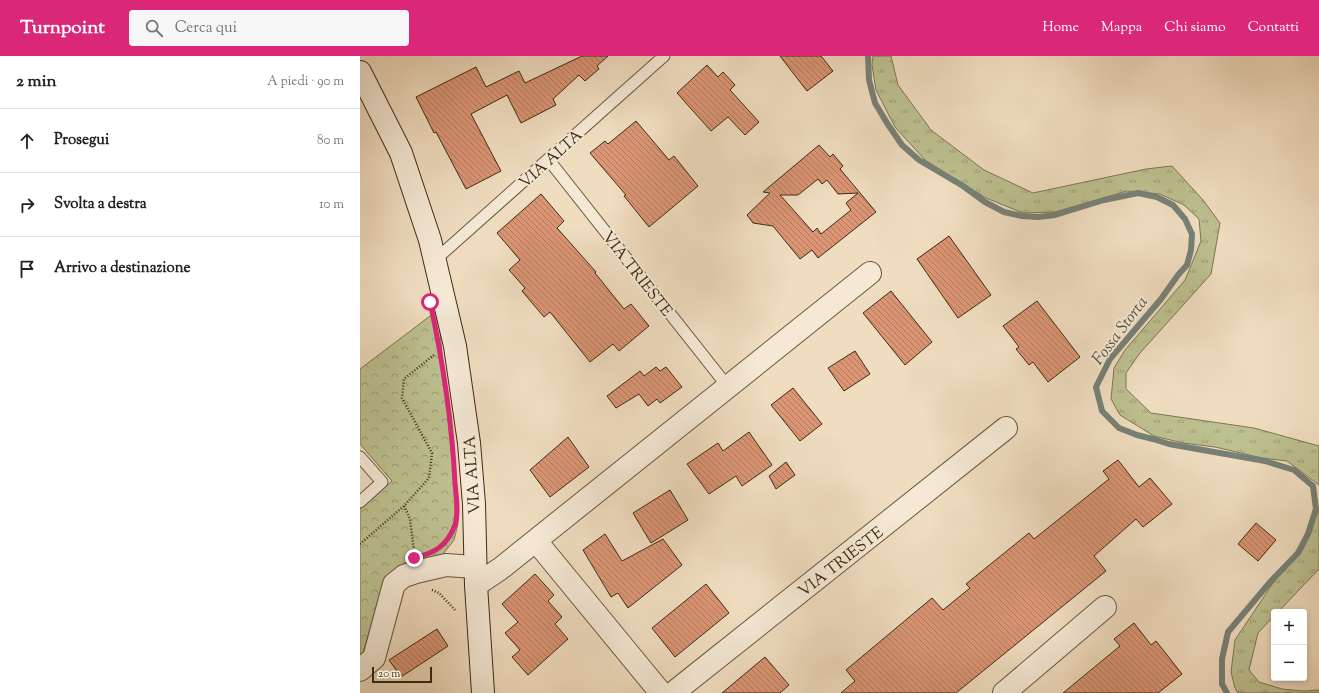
<!DOCTYPE html>
<html lang="it">
<meta charset="utf-8">
<style>
body{margin:0;font-family:"Sorts Mill Goudy",serif;background:#f6f6f6;color:#222}
.controls{position:absolute;right:12px;bottom:12px;display:grid;overflow:hidden;border-radius:4px;box-shadow:0 2px 6px #0003}
.controls button{width:36px;height:36px;display:grid;place-items:center;padding:0;border:0;border-bottom:1px solid #e0e0e0;background:#fff;color:#222;font:20px sans-serif}
.scale{position:absolute;left:12px;bottom:10px;width:60px;box-sizing:border-box;padding-left:4px;border:2px solid #3e2c11;border-top:0;font-size:11px;line-height:14px;white-space:nowrap;color:#3e2c11;-webkit-text-stroke:3px #f5e9d6;paint-order:stroke}
.stop{position:absolute;width:12px;height:12px;margin:-9px;border:3px solid #db2777;border-radius:50%;background:#fff}
.stop.end{background:#db2777;border-color:#fff;box-shadow:0 1px 4px #0008}
.list{margin:0;padding:0;list-style:none}
h2{display:flex;justify-content:space-between;align-items:center;height:52px;margin:0;padding:0 16px;font-size:17px}
h2 small{font-size:13px;font-weight:400;color:#767676}
.list li{display:grid;grid-template-columns:26px 1fr auto;gap:12px;align-items:center;box-sizing:border-box;height:64px;padding:0 16px;border-top:1px solid #e0e0e0}
.list b{display:block;font-size:15px;white-space:nowrap}
.list em{font-size:13px;font-style:normal;color:#767676}
.icon{flex:none;width:22px;height:22px;fill:none;stroke:currentColor;stroke-width:2;stroke-linecap:round;stroke-linejoin:round}
.map{position:relative;flex:none;width:959px;height:637px;overflow:hidden}
header{display:flex;align-items:center;gap:24px;box-sizing:border-box;height:56px;padding:0 20px;background:#db2777;color:#fff}
header strong{font-size:19px}
nav{display:flex;gap:22px;margin-inline-start:auto;font-size:14px}
.search{width:280px;height:36px;background:#f6f6f6;display:flex;align-items:center;gap:10px;box-sizing:border-box;padding:0 14px;border-radius:4px;color:#767676;font-size:15px}
main{display:flex}
aside{flex:1;background:#fff}
.map>svg:first-child{display:block}
.grass{fill:url(#grass-tufts);stroke:#7e7650}
.park{fill:url(#park-crowns);stroke:#7e7650}
.lines{fill:none;stroke-linecap:round;stroke-linejoin:round}
.stream{stroke:#778177;stroke-width:6}
.building{fill:url(#building-back-hatch);stroke:#3e2c11;fill-rule:evenodd}
.lane-casing{stroke:#6a583d;stroke-width:13}
.street-casing{stroke:#6a583d;stroke-width:24}
.secondary-casing{stroke:#3e2c11;stroke-width:24}
.path{stroke:#3e2c11;stroke-width:2.5;stroke-dasharray:1 2;stroke-linecap:butt}
.lane{stroke:#f5e9d6;stroke-width:11}
.street{stroke:#f5e9d6;stroke-width:22}
.secondary{stroke:#f5e9d6;stroke-width:22}
.route{stroke:#db2777;stroke-width:5}
.labels{text-anchor:middle;stroke-width:4;stroke-linejoin:round;paint-order:stroke}
.street-label{font-size:16px;fill:#3e2c11;stroke:#f5e9d6}
.water-label{font-size:17px;font-style:italic;fill:#56503c;stroke:#f5e9d6}
</style>
<header>
<strong>Turnpoint</strong>
<div class="search"><svg class="icon" aria-label="search" viewBox="0 0 24 24"><circle cx="10" cy="10" r="6"/><path d="M15 15l6 6"/></svg>Cerca qui</div>
<nav><a>Home</a><a>Mappa</a><a>Chi siamo</a><a>Contatti</a></nav>
</header>
<main>
<aside>
<h2>2 min<small>A piedi · 90 m</small></h2>
<ul class="list">
<li><svg class="icon" aria-label="ahead" viewBox="0 0 24 24"><path d="M12 20V5M6 11l6-6 6 6"/></svg><div><b>Prosegui</b></div><em>80 m</em></li>
<li><svg class="icon" aria-label="right" viewBox="0 0 24 24"><path d="M7 20v-9h11M14 6l5 5-5 5"/></svg><div><b>Svolta a destra</b></div><em>10 m</em></li>
<li><svg class="icon" aria-label="arrive" viewBox="0 0 24 24"><path d="M6 21V4h12l-3 4 3 4H6"/></svg><div><b>Arrivo a destinazione</b></div></li>
</ul>
</aside>
<div class="map">
<svg width="959" height="637" viewBox="0 0 959 637">
<defs>
<pattern id="grass-tufts" width="24" height="20" patternUnits="userSpaceOnUse"><rect width="24" height="20" fill="#bdc090"/><path d="M3 7l-1-3M5 7V3M7 7l1-3M15 17l-1-3M17 17v-4M19 17l1-3" fill="none" stroke="#9b9c74"/></pattern>
<pattern id="park-crowns" width="20" height="18" patternUnits="userSpaceOnUse"><rect width="20" height="18" fill="#bdc090"/><path d="M2 6a3 3 0 1 1 6 0M12 15a3 3 0 1 1 6 0" fill="none" stroke="#9b9c74"/></pattern>
<pattern id="building-back-hatch" width="6" height="6" patternUnits="userSpaceOnUse"><rect width="6" height="6" fill="#db9575"/><path d="M-1 5l2 2M0 0l6 6M5-1l2 2" fill="none" stroke="#b37a5f"/></pattern>
</defs>
<rect width="100%" height="100%" fill="#f0ddc0"/>
<filter id="stains"><feTurbulence type="fractalNoise" baseFrequency=".005" numOctaves="4"/><feColorMatrix values="0 0 0 0 .2 0 0 0 0 .09 0 0 0 0 .02 0 0 0 .5 -.17"/></filter>
<radialGradient id="worn" r=".72"><stop offset=".6" stop-color="#630" stop-opacity="0"/><stop offset="1" stop-color="#630" stop-opacity=".3"/></radialGradient>
<path class="grass" d="M513 0H531L538 29 571 74 624 114 673 137 786 113 812 110 843 144 860 167 851 218 780 297 766 317V333L791 357 894 372 959 390V429L927 405 902 402 855 391 823 387 794 380 760 359 751 343 754 312 765 294 825 224 841 185 839 163 824 149 800 138 767 135 695 156 663 157 626 142 565 104 535 71 516 34 512 9Z
M959 454V513L918 556H914V560L898 577 889 614 899 626 922 633 944 635 959 634V637H878L875 632 871 616 875 584 927 506 940 491Z"/>
<path class="park" d="M78 254 98 468 94 484 83 498 70 503 23 529 2 600 0 602V453L32 425 0 388V313Z"/>
<g class="lines">
<path class="stream" d="M508 0 509 24 515 47 527 67 542 89 559 104 603 130 625 146 644 156 662 160 678 161 695 159 744 144 778 137 797 141 813 149 825 163 832 178 831 194 827 209 818 219 801 243 750 303 736 331 742 355 759 372 777 379 793 383 809 388 905 405 934 414 953 430 956 453 948 478 938 497 911 525 868 576 862 603V628L867 637"/>
</g>
<path class="building" d="M222 0H248L237 10 239 13 225 25 219 19 193 43 196 49 161 67 147 39 111 58 141 115 106 133 76 76 74 77 56 41 116 11 126 31 159 15 165 27Z
M420 0H461L473 15 447 35Z
M347 9 358 21 363 16 375 29 370 34 399 66 385 79 368 61 351 75 317 37Z
M276 65 309 104 314 100 338 130 289 171 264 140 266 139 230 97 245 85 248 88Z
M459 89 470 101 473 98 483 110 480 113 516 156 458 202 452 194 440 203 413 170 393 167 387 159 410 137 403 136ZM458 123 462 128 467 124 478 138 498 137 486 147 491 154 461 178 457 172 453 176 420 139H438Z
M181 138 204 165 197 172 236 216 235 217 264 253 271 248 289 270 259 295 253 288 230 306 190 256 184 261 162 235 165 232 149 214 160 204 137 177Z
M589 180 631 239 598 262 557 203Z
M531 235 572 286 545 309 503 257Z
M677 245 720 301 688 326 673 306 669 309 656 293 659 291 643 270Z
M495 295 510 318 484 335 468 312Z
M296 311 300 315 306 311 322 331 300 347 297 343 288 350 279 338 256 352 247 340 280 315 284 320Z
M433 332 462 368 440 385 411 349Z
M389 376 412 409 382 430 376 420 349 438 327 408 358 387 363 395Z
M208 381 229 411 190 441 170 414Z
M758 404 779 431 790 422 812 448 783 471 776 463 734 500 746 515 596 637H481L495 625 486 614 572 542 583 554 610 532 606 528 669 477 674 483 749 423 743 415Z
M426 406 435 419 416 433 409 420Z
M310 434 328 464 291 487 273 457Z
M896 467 916 484 898 505 878 488Z
M245 478 262 505 303 483 322 509 268 552 258 537 251 541 223 494Z
M175 518 194 539 188 545 202 561 195 568 208 583 168 619 152 601 160 594 145 577 158 566 142 548Z
M346 528 369 557 315 601 292 572Z
M774 567 791 589 796 585 822 618 798 637H703L760 590 754 583Z
M77 573 88 590 41 621 29 604Z
M405 601 429 629 420 637H362Z"/>
<g class="lines">
<g class="lane-casing">
<path id="lane" d="M188 103 368 331
M75 204 304 0
M0 401 22 426 0 446"/>
</g>
<g class="street-casing">
<path id="street" d="M176 485 301 637
M116 529 140 513 510 217
M0 614 14 602 34 528 44 520 56 516 86 509 115 511
M313 637 646 372
M644 637 745 551"/>
</g>
<g class="secondary-casing">
<path id="secondary" d="M0 16 41 97 70 184 95 290 109 387 114 448 116 529 123 637"/>
</g>
<path class="path" d="M44 450 50 463 54 495
M0 488 44 450 69 422 72 397 42 342 44 323 75 298
M85 488 93 473
M72 534 79 537 96 555"/>
<use href="#lane" class="lane"/>
<use href="#street" class="street"/>
<use href="#secondary" class="secondary"/>
</g>
<g class="lines">
<path class="route" d="M54 502C75 497 87 490 95 469 99 457 96 440 95 427 92 366 83 306 70 246"/>
</g>
<g class="labels">
<g class="street-label">
<text transform="translate(190 102) rotate(-42)" y="6">VIA ALTA</text>
<text transform="translate(278 217) rotate(52)" y="6">VIA TRIESTE</text>
<text transform="translate(111 419) rotate(-94)" y="6">VIA ALTA</text>
<text transform="translate(480 505) rotate(-38)" y="6">VIA TRIESTE</text>
</g>
<g class="water-label">
<text transform="translate(759 274) rotate(-53)" y="6">Fossa Storta</text>
</g>
</g>
<rect width="100%" height="100%" filter="url(#stains)"/>
<rect width="100%" height="100%" fill="url(#worn)"/>
</svg>
<div class="controls">
<button>+</button>
<button>−</button>
</div>
<div class="scale">20 m</div>
<div class="stop" style="left:70px;top:246px"></div>
<div class="stop end" style="left:54px;top:502px"></div>
</div>
</main>
